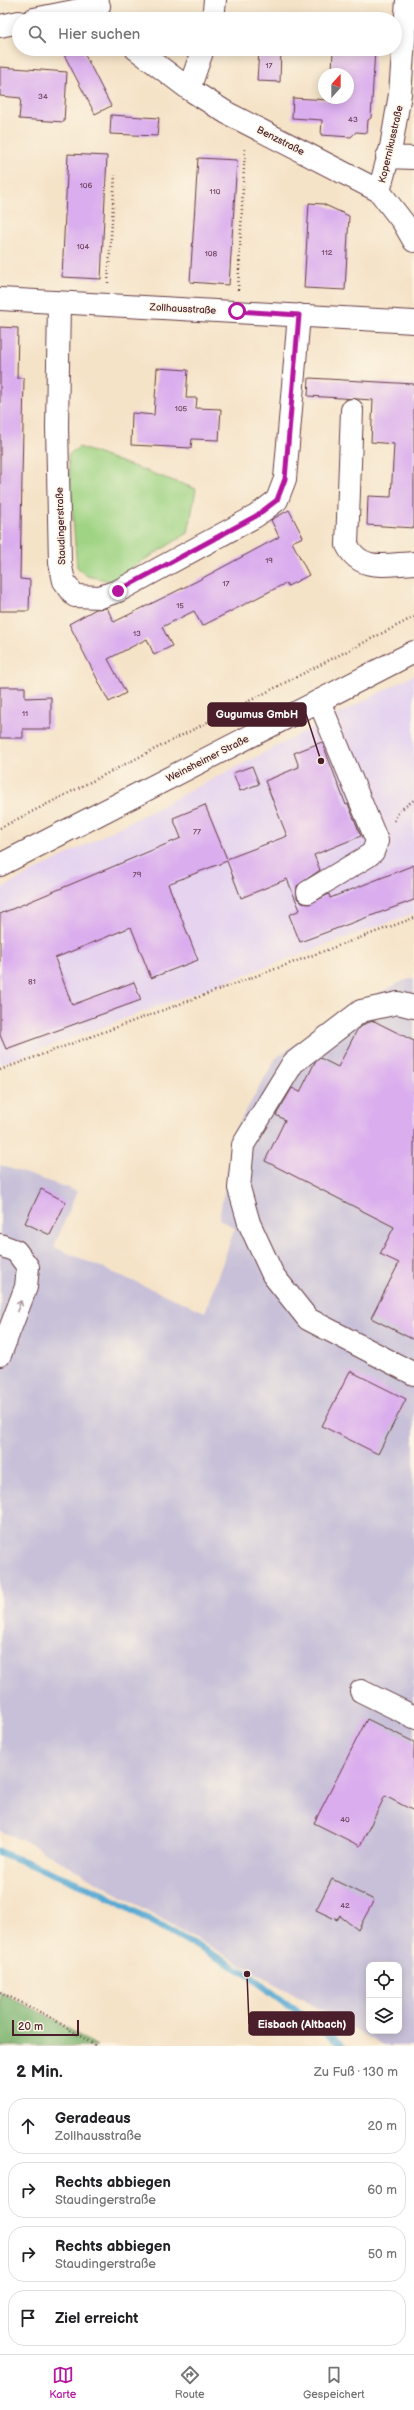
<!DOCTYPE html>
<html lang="de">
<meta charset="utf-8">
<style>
body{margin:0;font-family:"Balsamiq Sans",sans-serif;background:#f2f2f2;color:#202124}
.controls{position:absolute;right:12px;bottom:12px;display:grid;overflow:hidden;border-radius:8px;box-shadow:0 2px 10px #0003}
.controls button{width:36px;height:36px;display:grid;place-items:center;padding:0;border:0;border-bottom:1px solid #e0e0e0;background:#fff;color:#202124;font:20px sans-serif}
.compass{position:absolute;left:318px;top:68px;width:36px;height:36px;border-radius:50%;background:#fff;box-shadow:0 2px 10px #0003;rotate:21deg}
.scale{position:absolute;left:12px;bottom:10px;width:67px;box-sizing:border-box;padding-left:4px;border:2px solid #4a1f2b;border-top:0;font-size:11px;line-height:14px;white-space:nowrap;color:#4a1f2b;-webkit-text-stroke:3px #fcf5e5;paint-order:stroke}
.stop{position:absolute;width:12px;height:12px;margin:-9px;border:3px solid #b5179e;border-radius:50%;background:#fff}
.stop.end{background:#b5179e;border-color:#fff;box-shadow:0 1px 4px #0008}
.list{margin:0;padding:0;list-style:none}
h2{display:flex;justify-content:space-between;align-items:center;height:52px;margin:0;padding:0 16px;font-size:17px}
h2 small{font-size:13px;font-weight:400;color:#757577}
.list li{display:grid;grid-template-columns:26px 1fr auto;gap:12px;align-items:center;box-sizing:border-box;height:56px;margin:0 8px 8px;padding:0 8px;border:1px solid #e0e0e0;border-radius:16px}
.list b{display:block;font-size:15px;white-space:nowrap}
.list p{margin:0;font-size:13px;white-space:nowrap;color:#757577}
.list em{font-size:13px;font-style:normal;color:#757577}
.icon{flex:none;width:22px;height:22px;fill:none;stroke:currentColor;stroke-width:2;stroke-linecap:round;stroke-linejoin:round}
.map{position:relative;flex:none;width:414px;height:2046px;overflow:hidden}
.search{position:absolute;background:#fff;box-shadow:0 2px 10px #0003;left:12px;right:12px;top:12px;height:44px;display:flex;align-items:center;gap:10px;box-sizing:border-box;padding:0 14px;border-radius:22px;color:#757577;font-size:15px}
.sheet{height:308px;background:#fff}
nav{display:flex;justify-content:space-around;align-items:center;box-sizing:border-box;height:56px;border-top:1px solid #e0e0e0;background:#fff;font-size:11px;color:#757577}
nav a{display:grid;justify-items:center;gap:2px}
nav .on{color:#b5179e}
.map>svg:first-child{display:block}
.built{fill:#e5d3f0}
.industrial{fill:#c7c0d8;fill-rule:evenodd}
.green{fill:#a0d485;stroke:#757a58}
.forest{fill:#80b672;stroke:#656a4e}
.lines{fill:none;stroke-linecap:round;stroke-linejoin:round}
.stream{stroke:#58a9d3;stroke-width:7}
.building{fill:#daadee}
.minor-casing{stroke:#643c43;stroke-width:24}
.major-casing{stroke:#643c43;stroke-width:24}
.path{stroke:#643c43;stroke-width:2.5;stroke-dasharray:1 3;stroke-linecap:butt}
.minor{stroke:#fff;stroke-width:22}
.major{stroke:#fff;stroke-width:22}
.oneway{stroke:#ae9aa0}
.route{stroke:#b5179e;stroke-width:5}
.labels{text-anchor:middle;stroke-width:3;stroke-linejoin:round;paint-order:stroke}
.number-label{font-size:8px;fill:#6e425c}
.street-label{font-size:10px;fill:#4a1f2b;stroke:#fcf5e5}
.leader{fill:none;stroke:#4a1f2b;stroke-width:1.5}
.callout-dot{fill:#4a1f2b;stroke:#fcf5e5;stroke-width:1.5}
.callout{fill:#4a1f2b;stroke:#4a1f2b;stroke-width:1.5}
.callout-label{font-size:11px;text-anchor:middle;font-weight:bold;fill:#fff}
</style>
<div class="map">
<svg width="414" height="2046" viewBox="0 0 414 2046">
<rect width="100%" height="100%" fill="#fcf5e5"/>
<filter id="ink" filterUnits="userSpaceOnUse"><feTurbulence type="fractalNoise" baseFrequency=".025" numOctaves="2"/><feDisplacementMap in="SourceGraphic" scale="8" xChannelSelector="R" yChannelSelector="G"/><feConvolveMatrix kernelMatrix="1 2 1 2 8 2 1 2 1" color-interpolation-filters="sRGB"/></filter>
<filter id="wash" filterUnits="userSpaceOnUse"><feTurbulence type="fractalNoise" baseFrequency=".012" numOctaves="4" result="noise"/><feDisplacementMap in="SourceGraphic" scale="16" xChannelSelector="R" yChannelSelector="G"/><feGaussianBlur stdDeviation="0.9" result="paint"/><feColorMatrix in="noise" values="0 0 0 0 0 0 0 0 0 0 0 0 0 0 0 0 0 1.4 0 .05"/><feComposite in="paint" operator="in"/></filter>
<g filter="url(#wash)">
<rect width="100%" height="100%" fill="#f5e3c8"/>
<path class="built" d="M414 675V913L0 1064V889Z"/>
<path class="industrial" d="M414 978V2046H384L27 1842 0 1831V1165L77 1191 54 1247 205 1312 235 1228 219 1219 235 1130 276 1058 337 1015 403 981ZM369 1965H399V2031H369Z"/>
<path class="green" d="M79 447 196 489 188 533 110 581 87 576 77 567 68 455Z"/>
<path class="forest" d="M0 1992 50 2017 96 2046H0Z"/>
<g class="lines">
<path class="stream" d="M0 1852 99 1892 247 1974 343 2046"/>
</g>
<g id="blocks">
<path class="building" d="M61 49H82L111 106 95 114Z
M259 49H281L280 82 257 81Z
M333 49H375L371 118 368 120 367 133 356 132 351 137 321 135 322 120 292 118 293 98 330 100V98H348V74H332Z
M0 67 67 72 64 122 19 119 21 98 0 96Z
M111 115 159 118 157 136 110 134Z
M68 154 107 156 101 279 62 277Z
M198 158 237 160 229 285 190 282Z
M309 203 323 204 349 216 345 290 304 288Z
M0 327 18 328 17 378H24L20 579 30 580 29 611H0Z
M157 368 188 370 186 398H197L196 408 221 409 219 440 192 439 191 448 131 445 132 413 154 415Z
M309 378 414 384V528L367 525 368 496 391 497 394 444 371 442 373 400 308 396Z
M289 510 303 537 292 542 309 575 288 586 286 583 202 626 194 611 162 627 172 646 154 655 147 639 108 659 126 693 109 702 69 624 96 609 107 608 114 622 197 581 279 537 271 520Z
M0 687H25V698L51 697V729H23V738H0Z
M322 742 346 805 348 804 361 836 314 855 320 870 297 886V898L302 903 309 904 329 894 330 898 414 865V900L300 942 289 915 300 910 287 879 241 898 227 861 168 884 198 960 151 978 131 927 55 958 72 1005 134 982 141 1000 6 1049 0 1035V914L181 838 173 818 205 805 227 859 287 836 265 781 299 767 294 753Z
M252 766 259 784 240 791 233 773Z
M374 1021 414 1041V1340L371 1318 399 1263 380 1254 394 1227 265 1161 285 1120 276 1115 292 1088 300 1092 315 1062 320 1058 338 1067 357 1030 366 1023Z
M41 1189 66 1202 50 1235 25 1223Z
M350 1371 406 1399 378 1454 322 1426Z
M367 1719 414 1742V1811L385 1796 360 1846 314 1823Z
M332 1879 374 1900 358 1930 340 1916 337 1920 316 1910Z"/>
</g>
</g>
<g filter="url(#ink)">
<use href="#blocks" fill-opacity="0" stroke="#643c43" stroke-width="1"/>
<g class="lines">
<g class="minor-casing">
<path id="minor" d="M34 19 99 6
M213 19 215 0
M0 26 19 22
M136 49 189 89 227 113 379 191 403 222 414 241
M189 89 203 49
M387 157 414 158
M379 191 391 147 400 94 407 0
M0 299 414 322
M59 302 57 427 60 563 64 581 75 596 100 597 118 591 256 516 277 500 285 479 299 315
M352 410 347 545C361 573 388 564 414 563
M308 892 368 856 373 852 377 841 319 701
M414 1007 398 1003 361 1011 293 1063 243 1145 239 1188 249 1223 273 1275 308 1319 414 1374
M0 1245 16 1251 28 1267 26 1287 0 1355
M361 1691 414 1717"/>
</g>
<g class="major-casing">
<path id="major" d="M0 865 414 652"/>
</g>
<path class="path" d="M108 283 115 175
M238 290 245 147
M394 821 399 811 414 800
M0 828 414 617
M0 1070 414 918
M0 1992 50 2017 96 2046"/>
<use href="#minor" class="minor"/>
<use href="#major" class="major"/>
</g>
<defs><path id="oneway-shaft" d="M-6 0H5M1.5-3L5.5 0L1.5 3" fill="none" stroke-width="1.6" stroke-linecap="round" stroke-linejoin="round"/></defs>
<use class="oneway" href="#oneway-shaft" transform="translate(19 1306) rotate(-69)"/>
</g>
<g class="lines" filter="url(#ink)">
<path class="route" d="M118 591 256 516 277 500 285 479 299 315 237 311"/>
</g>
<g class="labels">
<g class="number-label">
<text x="269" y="68">17</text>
<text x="43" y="99">34</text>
<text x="353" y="122">43</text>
<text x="86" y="188">106</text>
<text x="215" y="194">110</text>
<text x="83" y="249">104</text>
<text x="327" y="255">112</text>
<text x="211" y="256">108</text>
<text x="181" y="411">105</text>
<text x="269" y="563">19</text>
<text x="226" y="586">17</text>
<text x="180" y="608">15</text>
<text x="137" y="636">13</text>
<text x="25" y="716">11</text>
<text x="197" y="834">77</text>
<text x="137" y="877">79</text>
<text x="32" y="984">81</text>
<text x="345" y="1822">40</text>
<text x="345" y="1908">42</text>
</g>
<g class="street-label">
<text transform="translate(281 140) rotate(27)" y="4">Benzstraße</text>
<text transform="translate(390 144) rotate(-77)" y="4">Kopernikusstraße</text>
<text transform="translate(183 308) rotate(3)" y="4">Zollhausstraße</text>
<text transform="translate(60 526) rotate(-92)" y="4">Staudingerstraße</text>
<text transform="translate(207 758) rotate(-27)" y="4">Weinsheimer Straße</text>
</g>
</g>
<path class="leader" d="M321 761L306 714M247 1974L249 2024"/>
<g class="callout-dot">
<circle cx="321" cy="761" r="4"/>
<circle cx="247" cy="1974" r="4"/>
</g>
<g class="callout">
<rect x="208" y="703" width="98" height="23" rx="4"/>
<rect x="249" y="2012" width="105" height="23" rx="4"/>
</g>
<g class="callout-label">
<text x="257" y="718">Gugumus GmbH</text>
<text x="302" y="2028">Eisbach (Altbach)</text>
</g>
</svg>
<div class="controls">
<button><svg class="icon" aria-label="locate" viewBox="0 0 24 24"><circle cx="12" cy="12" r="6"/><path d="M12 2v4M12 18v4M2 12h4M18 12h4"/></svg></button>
<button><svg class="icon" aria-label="layers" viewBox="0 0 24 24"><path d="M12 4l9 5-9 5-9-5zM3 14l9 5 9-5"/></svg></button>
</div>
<svg class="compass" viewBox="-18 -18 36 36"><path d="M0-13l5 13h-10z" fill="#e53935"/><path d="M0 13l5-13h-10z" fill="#757577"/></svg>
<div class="scale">20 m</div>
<div class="stop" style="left:237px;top:311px"></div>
<div class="stop end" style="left:118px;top:591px"></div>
<div class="search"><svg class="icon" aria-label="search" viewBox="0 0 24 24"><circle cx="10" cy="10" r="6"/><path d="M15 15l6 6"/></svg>Hier suchen</div>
</div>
<section class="sheet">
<h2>2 Min.<small>Zu Fuß · 130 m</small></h2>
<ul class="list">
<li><svg class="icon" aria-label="ahead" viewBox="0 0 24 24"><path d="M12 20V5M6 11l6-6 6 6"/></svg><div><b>Geradeaus</b><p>Zollhausstraße</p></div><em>20 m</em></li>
<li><svg class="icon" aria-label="right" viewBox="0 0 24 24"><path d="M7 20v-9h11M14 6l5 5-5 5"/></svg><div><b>Rechts abbiegen</b><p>Staudingerstraße</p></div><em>60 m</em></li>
<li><svg class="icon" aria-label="right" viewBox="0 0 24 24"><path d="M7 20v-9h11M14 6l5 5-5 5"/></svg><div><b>Rechts abbiegen</b><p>Staudingerstraße</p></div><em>50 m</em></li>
<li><svg class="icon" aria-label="arrive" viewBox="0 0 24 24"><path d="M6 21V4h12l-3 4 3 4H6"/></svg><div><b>Ziel erreicht</b></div></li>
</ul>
</section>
<nav>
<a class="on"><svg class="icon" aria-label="map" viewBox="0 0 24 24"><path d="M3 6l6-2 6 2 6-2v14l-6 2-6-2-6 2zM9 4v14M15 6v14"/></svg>Karte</a>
<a><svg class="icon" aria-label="directions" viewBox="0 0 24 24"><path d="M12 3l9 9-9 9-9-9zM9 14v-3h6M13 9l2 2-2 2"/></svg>Route</a>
<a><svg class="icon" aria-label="saved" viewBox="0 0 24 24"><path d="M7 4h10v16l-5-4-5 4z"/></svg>Gespeichert</a>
</nav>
